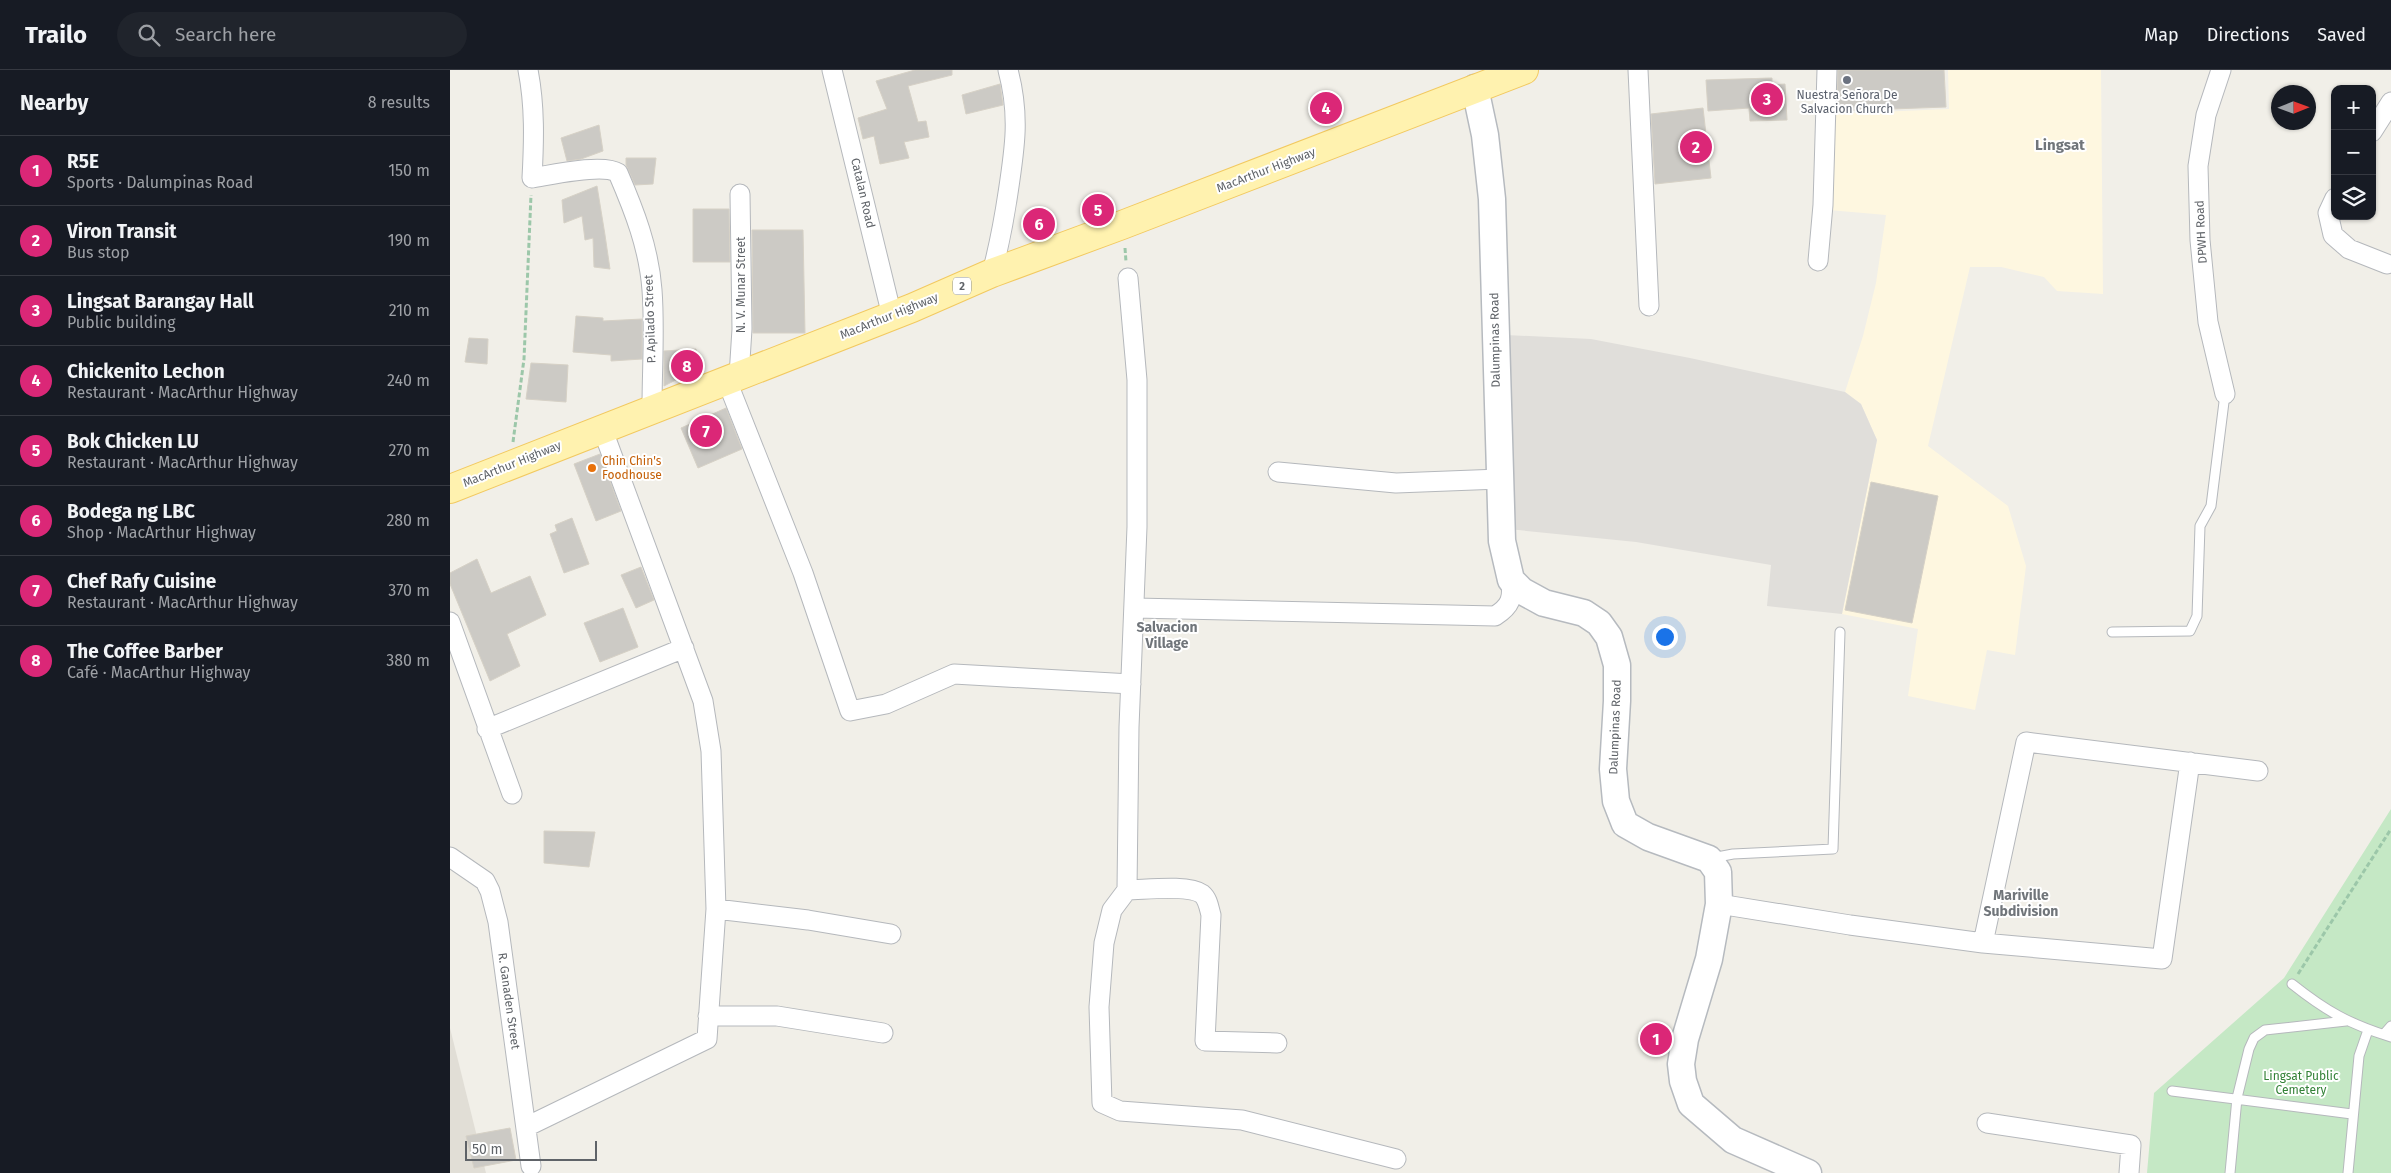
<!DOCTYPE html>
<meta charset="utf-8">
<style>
body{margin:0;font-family:"Fira Sans",sans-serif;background:#20242c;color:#f1f3f6}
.controls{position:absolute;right:15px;top:15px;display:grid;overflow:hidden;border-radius:10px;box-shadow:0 1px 4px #0004}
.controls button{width:45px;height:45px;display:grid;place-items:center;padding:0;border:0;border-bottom:1px solid #363941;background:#171b24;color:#f1f3f6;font:25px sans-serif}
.compass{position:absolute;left:1821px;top:15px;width:45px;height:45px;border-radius:50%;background:#171b24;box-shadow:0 1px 4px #0004;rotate:89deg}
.scale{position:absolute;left:15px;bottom:12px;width:132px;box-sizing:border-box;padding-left:5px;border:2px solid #5f6368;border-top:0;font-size:14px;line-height:18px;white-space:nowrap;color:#5f6368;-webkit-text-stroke:4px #fff;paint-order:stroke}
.you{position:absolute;left:1214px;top:566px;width:18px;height:18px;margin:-12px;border:4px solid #fff;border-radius:50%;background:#1a73e8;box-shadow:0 0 0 8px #1a73e833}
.badge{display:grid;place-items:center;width:32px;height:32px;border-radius:50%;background:#db2777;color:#fff;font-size:16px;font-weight:700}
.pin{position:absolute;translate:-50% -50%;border:2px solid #fff;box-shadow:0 1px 5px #0006}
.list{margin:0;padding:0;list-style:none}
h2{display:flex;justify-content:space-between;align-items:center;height:65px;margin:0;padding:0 20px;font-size:21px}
h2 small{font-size:16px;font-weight:400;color:#9ea1a6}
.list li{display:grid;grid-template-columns:32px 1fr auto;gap:15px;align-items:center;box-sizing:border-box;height:70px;padding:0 20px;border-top:1px solid #363941}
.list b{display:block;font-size:19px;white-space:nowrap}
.list p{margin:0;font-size:16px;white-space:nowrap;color:#9ea1a6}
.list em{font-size:16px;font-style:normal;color:#9ea1a6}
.icon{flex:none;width:28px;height:28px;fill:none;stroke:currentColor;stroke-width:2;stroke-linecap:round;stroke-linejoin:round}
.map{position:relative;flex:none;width:1941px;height:1103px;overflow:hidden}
header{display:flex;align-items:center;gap:30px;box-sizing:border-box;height:70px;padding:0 25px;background:#171b24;border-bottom:1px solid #363941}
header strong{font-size:24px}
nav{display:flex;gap:28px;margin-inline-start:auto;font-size:18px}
.search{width:350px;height:45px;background:#20242c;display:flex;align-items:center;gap:12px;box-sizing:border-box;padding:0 18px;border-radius:28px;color:#9ea1a6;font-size:19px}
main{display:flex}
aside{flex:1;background:#171b24}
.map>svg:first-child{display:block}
.commercial{fill:#fef7e0}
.industrial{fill:#e0deda}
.education{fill:#e1ded6}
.green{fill:#c5e8c5}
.building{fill:#cccac5;stroke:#d6d1c6}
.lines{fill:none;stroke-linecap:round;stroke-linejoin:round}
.lane-casing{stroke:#b5b8bc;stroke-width:11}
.street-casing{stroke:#b5b8bc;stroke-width:21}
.secondary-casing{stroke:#b6babf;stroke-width:29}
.primary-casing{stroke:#f2c960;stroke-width:30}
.path{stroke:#9cc7a9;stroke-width:3;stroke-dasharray:5 2.5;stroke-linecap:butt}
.lane{stroke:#fff;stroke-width:9}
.street{stroke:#fff;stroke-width:19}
.secondary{stroke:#fff;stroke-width:26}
.primary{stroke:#fff2af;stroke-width:28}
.worship-dot{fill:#6b7280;stroke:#fff;stroke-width:2}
.food-dot{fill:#e8710a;stroke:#fff;stroke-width:2}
.labels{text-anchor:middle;stroke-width:4;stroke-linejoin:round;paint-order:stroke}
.shield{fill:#fff;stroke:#8f9295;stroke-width:1}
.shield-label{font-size:11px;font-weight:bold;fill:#5f6368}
.worship-label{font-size:12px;fill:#5b616d;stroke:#fff}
.street-label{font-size:12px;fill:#5f6368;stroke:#fff}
.food-label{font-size:12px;fill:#c56008;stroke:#fff;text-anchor:start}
.park-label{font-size:12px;fill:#348238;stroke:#fff}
.neighbourhood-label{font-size:14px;font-weight:bold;fill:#70757a;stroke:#fff}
.quarter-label{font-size:15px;font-weight:bold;fill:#70757a;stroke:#fff}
</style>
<header>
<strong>Trailo</strong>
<div class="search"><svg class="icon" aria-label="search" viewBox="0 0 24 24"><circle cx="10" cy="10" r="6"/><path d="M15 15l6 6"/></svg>Search here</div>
<nav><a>Map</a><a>Directions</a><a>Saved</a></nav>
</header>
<main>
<aside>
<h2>Nearby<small>8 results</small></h2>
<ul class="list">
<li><span class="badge">1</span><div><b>R5E</b><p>Sports · Dalumpinas Road</p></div><em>150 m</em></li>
<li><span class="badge">2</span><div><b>Viron Transit</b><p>Bus stop</p></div><em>190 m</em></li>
<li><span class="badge">3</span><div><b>Lingsat Barangay Hall</b><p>Public building</p></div><em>210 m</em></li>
<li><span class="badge">4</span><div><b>Chickenito Lechon</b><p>Restaurant · MacArthur Highway</p></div><em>240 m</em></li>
<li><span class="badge">5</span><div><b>Bok Chicken LU</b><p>Restaurant · MacArthur Highway</p></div><em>270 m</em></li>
<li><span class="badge">6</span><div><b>Bodega ng LBC</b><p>Shop · MacArthur Highway</p></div><em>280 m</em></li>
<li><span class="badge">7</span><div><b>Chef Rafy Cuisine</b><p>Restaurant · MacArthur Highway</p></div><em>370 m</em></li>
<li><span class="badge">8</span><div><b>The Coffee Barber</b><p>Café · MacArthur Highway</p></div><em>380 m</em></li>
</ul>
</aside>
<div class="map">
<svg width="1941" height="1103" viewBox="0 0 1941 1103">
<rect width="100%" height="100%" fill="#f1efe8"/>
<path class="commercial" d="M1498 0H1651L1653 224 1607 221 1594 207 1551 197H1520L1478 376 1558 436 1576 496 1565 585 1537 580 1525 640 1458 626 1468 559 1392 544 1427 370 1411 334 1395 322 1413 266 1426 213 1436 145 1379 140 1380 44 1499 39Z"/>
<path class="industrial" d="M1056 265 1141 269 1240 288 1395 322 1411 334 1427 370 1392 544 1317 536 1321 495 1186 472 1058 459Z"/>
<path class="education" d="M0 958 36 1103H0Z"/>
<path class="green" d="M1941 739V1103H1697L1704 1023 1834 908Z"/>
<path class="building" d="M465 0H502V5L458 16 468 52 476 51 479 67 454 72 459 88 430 94 424 66 413 69 408 48 437 39 426 11Z
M1388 0H1494L1496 37 1387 41Z
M1322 8V15L1335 14 1337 50 1300 51 1299 38 1258 41 1256 10Z
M550 14 553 35 516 44 512 25Z
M1253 38 1261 108 1205 114 1201 44Z
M149 55 153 81 131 89 117 91 111 68Z
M176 88H206L203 114 185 115 176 95Z
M147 116 155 165 160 199 144 197 143 168 135 170 132 146 114 153 112 130Z
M243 139H279L280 192H243Z
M302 160H353L355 263H303Z
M126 246 153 248V251L192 249V289L161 291V285L123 282Z
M19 268 38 269 37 294 15 292Z
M246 279 249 298 214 316V281Z
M81 293 118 295 116 332 76 329Z
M276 338 292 379 248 398 231 358Z
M150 384 171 441 146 451 124 394Z
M1421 412 1488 426 1462 553 1395 540Z
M122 448 139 494 114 503 100 464 107 461 105 455Z
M27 489 41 523 80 506 96 545 57 564 70 596 40 611 0 514V503Z
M191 497 204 530 186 538 171 505Z
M173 538 188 577 150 592 134 553Z
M94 761 145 762 139 797 94 793Z
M60 1058 66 1090 24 1098 16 1066Z"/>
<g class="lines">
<g class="lane-casing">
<path id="lane" d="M1662 562 1740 561 1747 546 1750 456 1761 436 1775 324
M1262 788 1283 784 1383 779 1390 562
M1842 914C1876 941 1899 954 1941 967
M1934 964 1941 956
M1722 1021 1902 1044
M1780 1103 1787 1028 1799 979 1804 968 1815 960 1896 951
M1898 1103 1909 986 1918 960"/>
</g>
<g class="street-casing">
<path id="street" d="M78 0C85 36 84 71 82 108 101 105 153 93 168 103 184 140 199 178 202 220 205 259 202 299 202 338
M382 0 442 246
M1188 0 1199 236
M1771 0 1756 45 1748 96 1750 170 1758 252 1775 324
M1922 62 1941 32
M1885 128 1878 143 1883 165 1899 179 1937 194
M1368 191 1373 135 1377 0
M542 203C549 176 554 150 558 123 565 77 570 45 558 0
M678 208 687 310V457L679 657 677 820 662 840 654 873 649 937 652 1033 670 1041 792 1050 946 1089
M289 306 292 259 290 124
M277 311 353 503 400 641 436 634 504 604 681 614
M828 402 946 413 1050 409
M685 538 1045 546C1061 536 1063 528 1061 510
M0 552 62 724
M37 659 234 578
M0 787 35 811 40 821 48 852 81 1096
M677 820C694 820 738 814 752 824 758 829 759 838 761 845L755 971 827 973
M1269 834 1400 855 1533 873 1712 889 1740 692
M266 839 358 850 441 864
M1533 873 1576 672 1808 701
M258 946H327L433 963
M1537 1053 1681 1075 1679 1103
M76 1057 257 969 266 839 261 681 253 631 152 358"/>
</g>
<g class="secondary-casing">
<path id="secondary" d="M1025 18 1035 65 1042 129 1052 471 1061 510 1072 521 1094 533 1134 543 1149 553 1159 567 1167 595V631L1163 699 1166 731 1175 754 1198 767 1259 789 1268 802 1269 834 1259 889 1235 969 1231 994 1233 1011 1241 1034 1283 1070 1358 1103"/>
</g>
<g class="primary-casing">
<path id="primary" d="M0 419 462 238 542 203 672 155 1074 0"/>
</g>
<path class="path" d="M675 178 676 192
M63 372 74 289 81 125
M1848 904 1941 759"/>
<use href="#lane" class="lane"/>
<use href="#street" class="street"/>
<use href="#secondary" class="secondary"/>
<use href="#primary" class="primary"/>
</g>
<circle class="worship-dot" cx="1397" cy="10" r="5"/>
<circle class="food-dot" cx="142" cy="398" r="5"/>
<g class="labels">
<rect class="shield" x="503" y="207.5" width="18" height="17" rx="4"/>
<g class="shield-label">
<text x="512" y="220">2</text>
</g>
<g class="worship-label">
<text x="1397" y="29">Nuestra Señora De<tspan x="1397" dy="14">Salvacion Church</tspan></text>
</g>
<g class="street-label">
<text transform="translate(816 100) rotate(-21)" y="4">MacArthur Highway</text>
<text transform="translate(413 123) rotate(77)" y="4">Catalan Road</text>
<text transform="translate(1751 162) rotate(-93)" y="4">DPWH Road</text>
<text transform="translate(291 215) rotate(-90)" y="4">N. V. Munar Street</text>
<text transform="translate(439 246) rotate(-22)" y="4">MacArthur Highway</text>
<text transform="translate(200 249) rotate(-92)" y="4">P. Apilado Street</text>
<text transform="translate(1045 270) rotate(-91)" y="4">Dalumpinas Road</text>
<text transform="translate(62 394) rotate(-22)" y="4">MacArthur Highway</text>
<text transform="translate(1165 657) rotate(-88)" y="4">Dalumpinas Road</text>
<text transform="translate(59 931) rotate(82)" y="4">R. Ganaden Street</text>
</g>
<g class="food-label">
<text x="152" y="395">Chin Chin's<tspan x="152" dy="14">Foodhouse</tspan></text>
</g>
<g class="park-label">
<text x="1851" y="1010">Lingsat Public<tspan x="1851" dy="14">Cemetery</tspan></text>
</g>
<g class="neighbourhood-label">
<text x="717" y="562">Salvacion<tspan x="717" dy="16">Village</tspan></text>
<text x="1571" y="830">Mariville<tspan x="1571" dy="16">Subdivision</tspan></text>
</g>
<g class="quarter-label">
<text x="1610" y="80">Lingsat</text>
</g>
</g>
</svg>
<div class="controls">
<button>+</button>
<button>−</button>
<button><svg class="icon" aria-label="layers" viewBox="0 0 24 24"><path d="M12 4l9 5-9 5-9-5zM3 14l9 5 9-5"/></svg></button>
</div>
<svg class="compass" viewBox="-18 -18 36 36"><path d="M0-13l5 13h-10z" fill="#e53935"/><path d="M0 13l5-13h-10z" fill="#9ea1a6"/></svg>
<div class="scale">50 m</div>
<div class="you"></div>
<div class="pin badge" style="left:1206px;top:969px">1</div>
<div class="pin badge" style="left:1246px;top:77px">2</div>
<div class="pin badge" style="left:1317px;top:29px">3</div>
<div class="pin badge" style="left:876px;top:38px">4</div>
<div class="pin badge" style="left:648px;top:140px">5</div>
<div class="pin badge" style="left:589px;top:154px">6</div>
<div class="pin badge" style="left:256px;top:361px">7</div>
<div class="pin badge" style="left:237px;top:296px">8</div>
</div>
</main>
